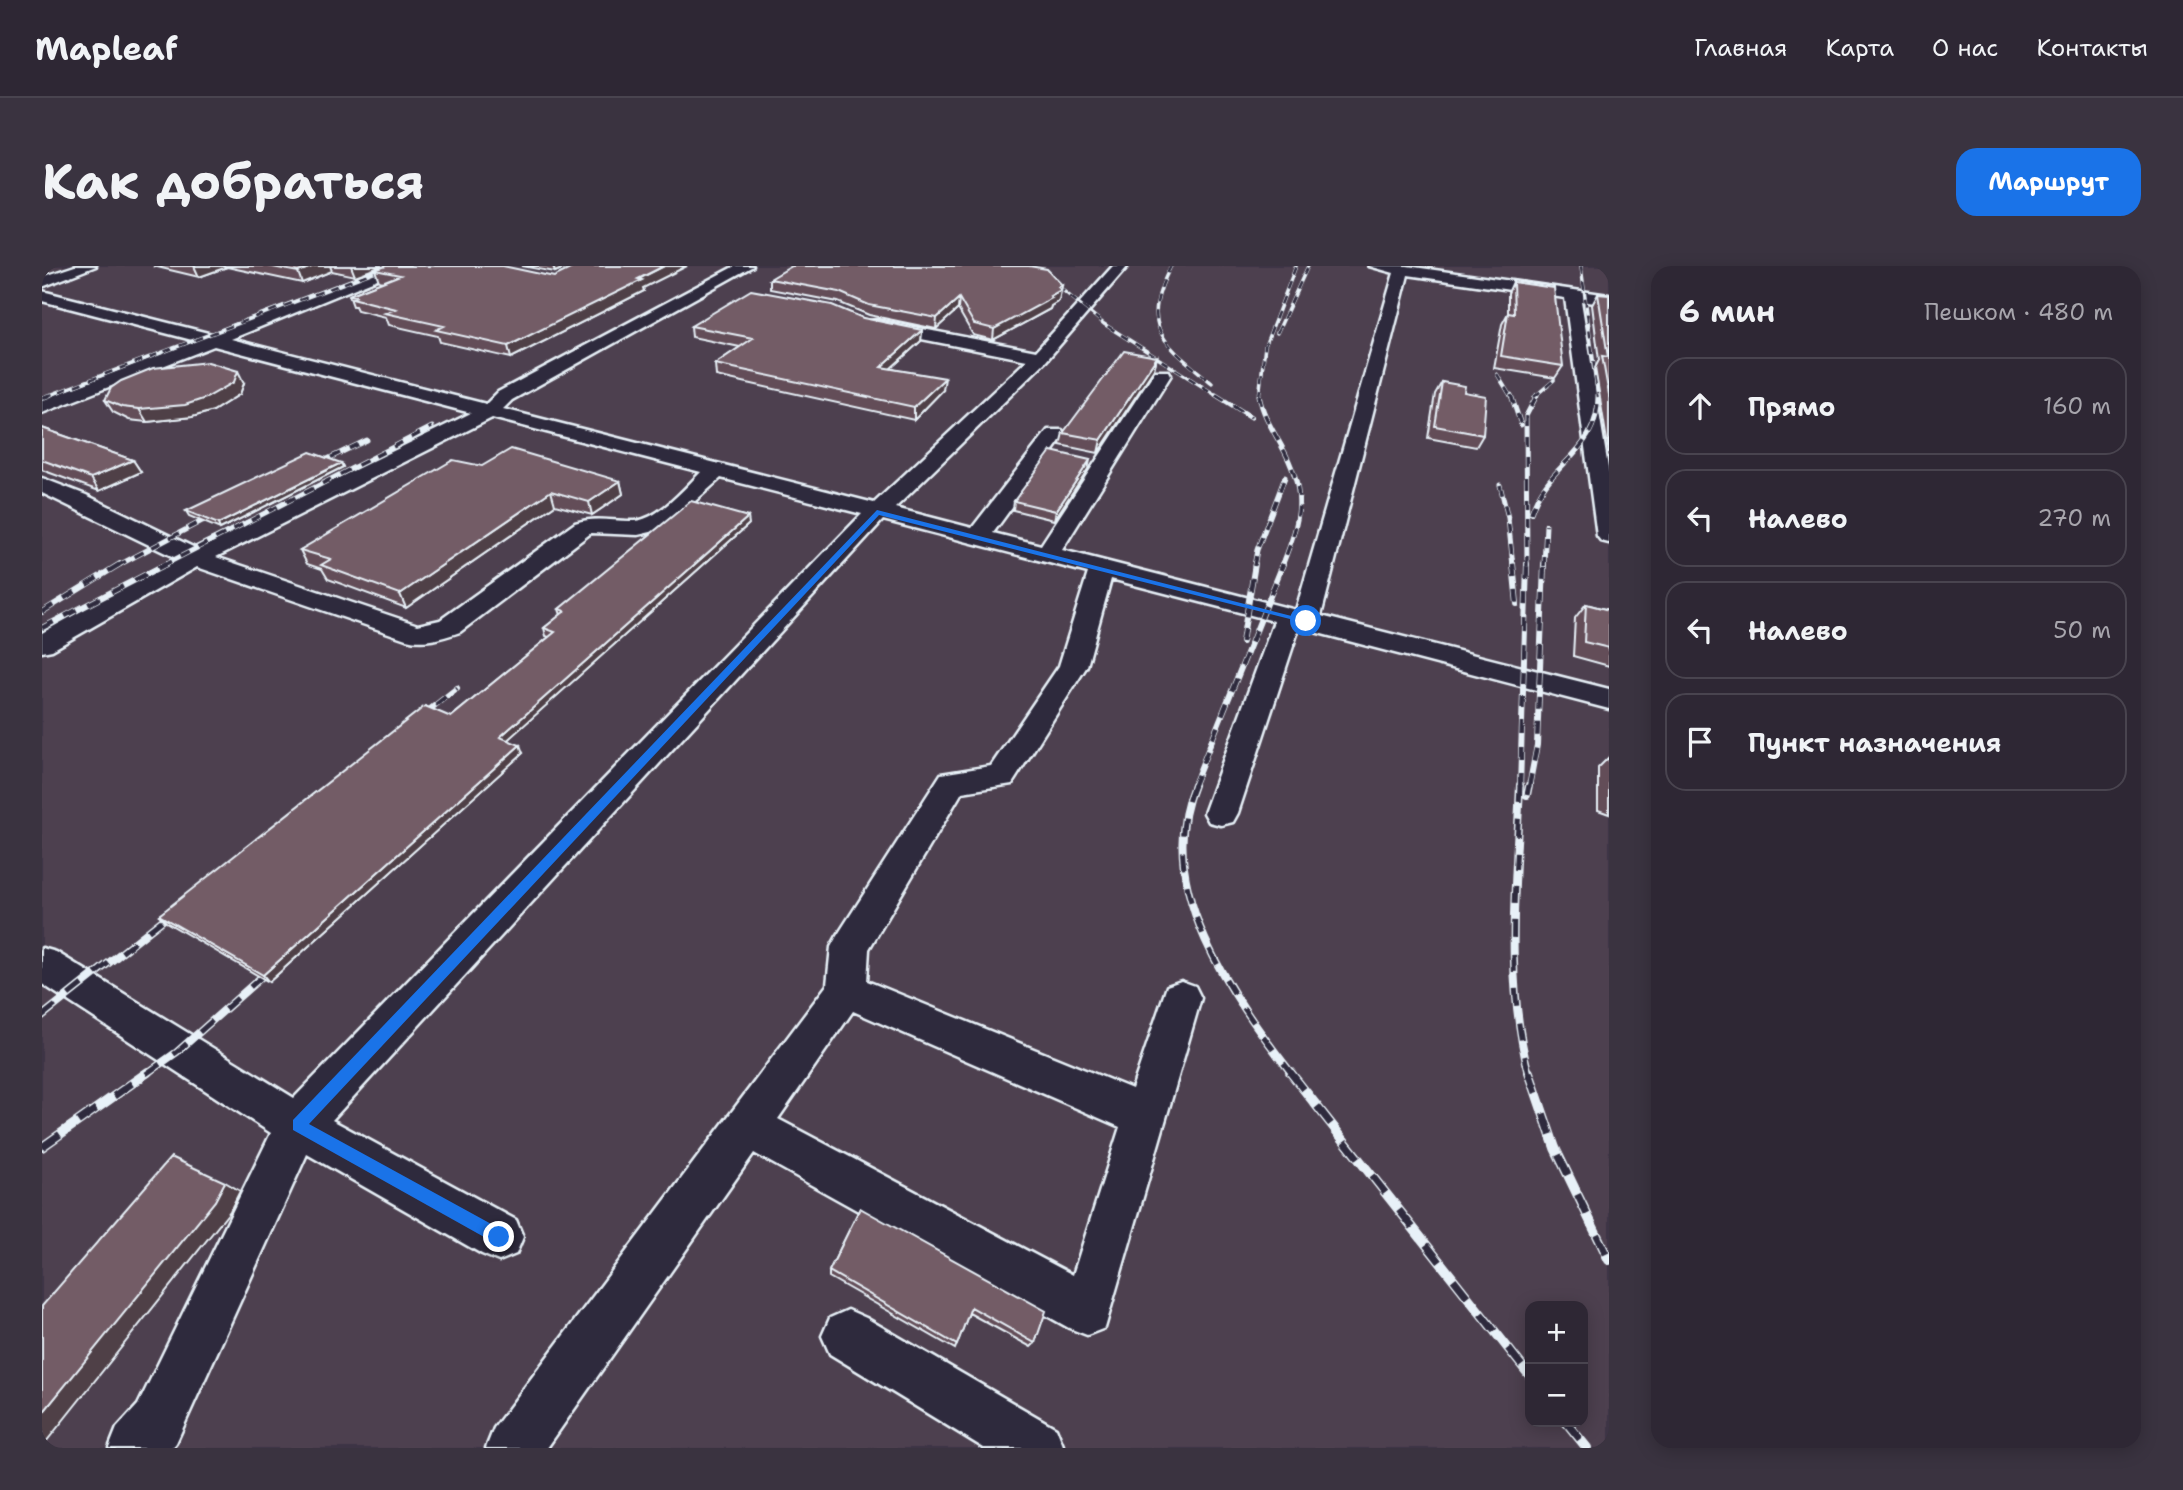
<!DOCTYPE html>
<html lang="ru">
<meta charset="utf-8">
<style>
body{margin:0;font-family:"Shantell Sans",sans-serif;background:#3a3340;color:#f1f3f6}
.controls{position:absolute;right:21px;bottom:21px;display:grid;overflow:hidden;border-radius:14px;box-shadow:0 4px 18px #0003}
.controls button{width:63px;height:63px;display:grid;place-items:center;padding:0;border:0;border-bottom:2px solid #49444f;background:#2e2734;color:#f1f3f6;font:35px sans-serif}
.stop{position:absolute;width:21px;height:21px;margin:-16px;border:5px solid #1a73e8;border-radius:50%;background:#fff}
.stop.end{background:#1a73e8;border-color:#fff;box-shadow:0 2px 7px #0008}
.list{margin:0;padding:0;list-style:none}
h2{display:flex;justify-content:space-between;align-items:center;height:91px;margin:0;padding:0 28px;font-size:30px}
h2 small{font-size:23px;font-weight:400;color:#a7a5ac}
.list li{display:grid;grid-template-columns:46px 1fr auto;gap:21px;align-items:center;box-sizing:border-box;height:98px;margin:0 14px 14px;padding:0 14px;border:2px solid #49444f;border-radius:21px}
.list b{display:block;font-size:26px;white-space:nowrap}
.list em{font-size:23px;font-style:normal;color:#a7a5ac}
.icon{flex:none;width:38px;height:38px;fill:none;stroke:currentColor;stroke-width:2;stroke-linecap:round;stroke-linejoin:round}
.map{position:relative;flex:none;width:1567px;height:1182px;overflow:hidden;border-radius:21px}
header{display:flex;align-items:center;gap:42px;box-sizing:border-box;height:98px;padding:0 35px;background:#2e2734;border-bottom:2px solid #49444f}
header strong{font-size:33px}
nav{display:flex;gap:38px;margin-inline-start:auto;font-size:24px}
.intro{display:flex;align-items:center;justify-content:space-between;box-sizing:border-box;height:168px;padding:0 42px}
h1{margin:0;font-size:49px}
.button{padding:18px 32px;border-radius:21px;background:#1a73e8;color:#fff;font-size:24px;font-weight:700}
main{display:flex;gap:42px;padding:0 42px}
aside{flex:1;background:#2e2734;border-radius:21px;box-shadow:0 4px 18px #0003}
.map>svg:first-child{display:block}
.built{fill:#4d404f;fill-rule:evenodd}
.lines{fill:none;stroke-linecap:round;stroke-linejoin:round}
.minor-casing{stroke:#e8f1f8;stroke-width:5}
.minor{fill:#2f2a3d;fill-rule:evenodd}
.rail-far4-casing{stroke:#e8f1f8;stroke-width:3.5}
.rail-far3-casing{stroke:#e8f1f8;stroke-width:5}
.rail-far2-casing{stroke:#e8f1f8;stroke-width:6}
.rail-far1-casing{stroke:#e8f1f8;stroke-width:8}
.rail-casing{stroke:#e8f1f8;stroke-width:10}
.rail-far4{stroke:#2f2a3d;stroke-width:2.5;stroke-dasharray:8;stroke-linecap:butt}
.rail-far3{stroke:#2f2a3d;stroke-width:3.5;stroke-dasharray:10;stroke-linecap:butt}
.rail-far2{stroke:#2f2a3d;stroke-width:4.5;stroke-dasharray:13;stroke-linecap:butt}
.rail-far1{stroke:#2f2a3d;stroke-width:5;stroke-dasharray:17;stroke-linecap:butt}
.rail{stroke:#2f2a3d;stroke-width:7;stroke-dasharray:22;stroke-linecap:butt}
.wall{fill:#634e58;stroke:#e8f1f8;stroke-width:2}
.shaded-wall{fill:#504047;stroke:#e8f1f8;stroke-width:2}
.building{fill:#735b66;stroke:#e8f1f8;stroke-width:2}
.route{fill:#1a73e8}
</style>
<header>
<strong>Mapleaf</strong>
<nav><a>Главная</a><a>Карта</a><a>О нас</a><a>Контакты</a></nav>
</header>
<div class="intro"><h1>Как добраться</h1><a class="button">Маршрут</a></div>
<main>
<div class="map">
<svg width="1567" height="1182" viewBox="0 0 1567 1182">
<rect width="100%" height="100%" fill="#3d3445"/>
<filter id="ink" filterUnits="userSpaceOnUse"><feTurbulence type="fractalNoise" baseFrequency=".0143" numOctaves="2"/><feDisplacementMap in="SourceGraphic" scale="14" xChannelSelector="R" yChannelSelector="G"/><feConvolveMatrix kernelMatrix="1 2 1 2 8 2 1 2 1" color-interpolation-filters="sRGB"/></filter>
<g filter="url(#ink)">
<path class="built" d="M0 0H1567V1182H0ZM1488 1040H1541V1156H1488Z"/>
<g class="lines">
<g class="minor-casing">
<path id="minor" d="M33 0H54L0 21V11Z
M347 0H367L189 73 444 138 456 126 693 0H711L470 134 461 143 832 237 985 94 834 64 828 63V55L834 54 994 85 1071 0H1086L1004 95 853 242 930 262 1006 164H1020L1023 168 951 267 999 279 1113 105H1127L1129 109 1020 284 1254 344 1352 7 1327 0H1365L1567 29V39L1539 35 1567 208V277L1559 275 1555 270 1523 32 1366 9 1279 350 1567 423V443L1257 362 1196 547 1191 556 1179 559 1167 556 1162 547 1232 355 1069 313 1045 400 970 518 920 526 827 683 825 715 1090 823 1125 720 1139 715 1153 720 1159 732 1063 1062 1045 1069 1027 1062 712 887 505 1182H444L452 1162 785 719 789 681 795 670 899 508 949 500 1017 400 1046 307 841 254 290 854 474 954 481 971 474 988 457 995 440 988 265 888 134 1177 130 1182H67L75 1162 96 1139 229 867 0 718V682L14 686 252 832 820 248 679 212 634 252 613 265 596 269 549 267 418 366C400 372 383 378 364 373L155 301 10 384 0 386V367L134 292 0 227V212L44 229 153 282 429 147 172 80 0 147V134L154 75 0 35V25L170 68ZM450 152 659 206C643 222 617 253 593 255 571 256 555 250 533 257L398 354 376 359 174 291ZM811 745 1078 861 1031 1009 736 853Z
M806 1044 824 1052 1014 1162 1022 1182H942L788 1088 780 1070 788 1052Z"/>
</g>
<use href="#minor" class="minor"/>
<g class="rail-far4-casing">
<path id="rail-far4" d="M991 0 1062 58 1177 131
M1129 0C1096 63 1122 77 1170 117
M1539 0 1556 131
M1235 67 1266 0
M1455 108 1469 131
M3 131 347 0
M1217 131 1223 80 1254 0
M1492 131 1512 114"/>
</g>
<g class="rail-far3-casing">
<path id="rail-far3" d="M1174 129 1209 151
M1217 129C1220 147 1230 163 1239 179 1266 227 1259 252 1240 300
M1469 129 1479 159
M0 132 8 129
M271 200 325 174
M1458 219 1466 252 1471 300
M1489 247C1506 195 1557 188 1556 129
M75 300 177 246
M120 300 390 161
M1212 300 1215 284 1243 211
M1485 300 1484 150 1495 129
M1502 300 1504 259"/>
</g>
<g class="rail-far2-casing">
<path id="rail-far2" d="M1471 298 1475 338
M0 346 78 298
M0 362 124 298
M1200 376 1213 298
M373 455 415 422
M1151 521 1241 298
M1478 521 1485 298
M1487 521 1495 479 1502 298"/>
</g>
<g class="rail-far1-casing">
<path id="rail-far1" d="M1152 519C1110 621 1191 732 1250 808
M1478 519C1474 614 1462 715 1487 808
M1485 529 1487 519
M0 750 137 641
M104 808 135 786 234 698"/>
</g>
<g class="rail-casing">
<path id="rail" d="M1248 806 1488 1110
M1487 806 1513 882 1567 994
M0 881 106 806
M1524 1156 1545 1182"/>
</g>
<use href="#rail-far4" class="rail-far4"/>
<use href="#rail-far3" class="rail-far3"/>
<use href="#rail-far2" class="rail-far2"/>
<use href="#rail-far1" class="rail-far1"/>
<use href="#rail" class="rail"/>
</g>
<path class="wall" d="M111 0H340L313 10 290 5 260 17 185 1 157 11Z
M480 0H526L513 6Z
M333 4 512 11 601 22 602 25 469 92 398 76 396 70 347 59 344 51 315 44 313 40H311L307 29 341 16 337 15Z
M728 13 1020 19 1017 35 1009 40 1008 43 951 74 931 69 916 43 894 63 827 49 796 36 728 23Z
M1471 16 1521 100 1513 112 1452 102 1460 58 1466 47V27Z
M1556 28 1567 29V187L1553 102 1557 94 1550 39Z
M821 52 880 64 879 75 849 102 901 124 872 154 674 110 673 98 698 81 650 71 649 60Z
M1115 91 1112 103 1056 187 1018 179 1021 167Z
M1400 116 1422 126 1441 169 1434 181 1386 172 1393 128Z
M202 117 198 128 171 145 150 151 105 156 87 154 71 146 63 134Z
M0 162 91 194 99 206 57 225 0 204Z
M299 197 301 201 178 263 147 250 144 245Z
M440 200 578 215 581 228 550 249 513 239 364 342 286 313 280 303 265 298 258 284Z
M1046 203 1012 254 971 244 972 235Z
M707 258 465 474 481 487 227 716 124 656 117 649 409 451 507 371 504 370 502 362 519 349 517 343Z
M1544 338 1567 344V400L1531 390 1533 352Z
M1567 491V548L1556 544V502Z
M818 942 993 1077 989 1081 927 1047 913 1083 787 1011V1005Z"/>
<path class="shaded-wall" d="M152 0H185V1L157 11Z
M272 0H288L290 5 260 17 256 6Z
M309 0H340L313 10Z
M511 0H526L513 6Z
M622 0H645L601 22 602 25 469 92 466 80Z
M1020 19 1017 35 1009 40 1008 43 951 74 952 63 1008 30 1016 21Z
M917 32 916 43 894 63 895 52Z
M880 64 879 75 838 112 839 101Z
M1115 91 1112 103 1056 187 1059 174Z
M196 105 202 117 198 128 171 145 150 151 105 156 97 143Z
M903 112 901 124 872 154V141Z
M91 194 99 206 57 225 49 212Z
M1048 194 1046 203 1012 254 1014 245Z
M299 197 301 201 178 263 176 258Z
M578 215 581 228 550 249 547 236Z
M509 225 513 239 364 342 358 328Z
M706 251 707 258 460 479 458 471Z
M478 479 481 487 227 716 221 709Z
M183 916 198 925 188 945 0 1181V1148Z"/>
<path class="building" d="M226 0H272L256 6Z
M344 0H461L512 11 534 0H622L596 13 600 14 466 80 394 64 402 60 343 47 354 43 310 32 315 30 307 29 358 9 333 4Z
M750 0H987L1005 3 1020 19 1016 21 1019 24 1008 30 1010 32 952 63 932 58 917 32 895 52 827 39 797 26 728 13Z
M1471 16 1512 22 1521 100 1459 90 1466 47 1472 48Z
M709 24 790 39 821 52 880 64 839 101 903 112 872 141 673 98 711 72 649 60Z
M1556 28 1567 29V129L1560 90 1566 91Z
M1082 85 1115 91 1059 174 1021 167Z
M166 96 196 105 192 116 164 132 143 139 97 143 80 141 63 134 69 122 79 115 111 102Z
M1400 116 1423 120 1422 126 1444 130 1441 169 1393 160Z
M0 162 91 194 49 212 0 194Z
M469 183 578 215 547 236 509 225 358 328 279 299 289 293 258 284 411 194 440 200Z
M1009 185 1048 194 1014 245 972 235Z
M268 186 299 197 176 258 144 245Z
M649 235 706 251 458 471 478 479 221 709 117 649 383 440 409 451 513 366 502 362 523 345 517 343Z
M1544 338 1567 344V382L1542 376Z
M129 891 183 916 173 935 0 1148V1040Z
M818 942 1004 1045 993 1077 929 1041 915 1079 787 1005Z"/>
</g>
<path class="route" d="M835 244 1269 355 1264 357 837 249 267 858 462 965V976H451L251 864V854Z"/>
</svg>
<div class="controls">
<button>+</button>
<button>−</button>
</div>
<div class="stop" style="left:1264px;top:355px"></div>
<div class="stop end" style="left:457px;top:971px"></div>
</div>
<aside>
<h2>6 мин<small>Пешком · 480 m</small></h2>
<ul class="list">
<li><svg class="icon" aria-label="ahead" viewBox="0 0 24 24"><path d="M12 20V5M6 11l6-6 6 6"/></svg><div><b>Прямо</b></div><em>160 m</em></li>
<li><svg class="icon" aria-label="left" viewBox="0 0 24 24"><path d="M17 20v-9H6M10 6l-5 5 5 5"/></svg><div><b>Налево</b></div><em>270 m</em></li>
<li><svg class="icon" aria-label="left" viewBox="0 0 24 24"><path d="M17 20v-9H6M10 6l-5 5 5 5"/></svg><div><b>Налево</b></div><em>50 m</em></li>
<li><svg class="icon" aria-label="arrive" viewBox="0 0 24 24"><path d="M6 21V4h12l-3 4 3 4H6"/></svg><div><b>Пункт назначения</b></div></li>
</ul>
</aside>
</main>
